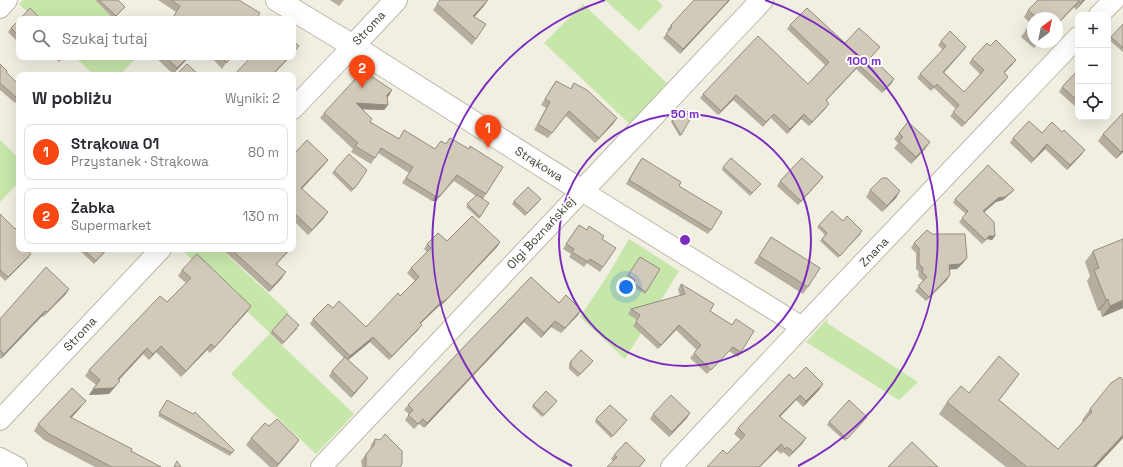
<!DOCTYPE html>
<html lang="pl">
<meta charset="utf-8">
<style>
body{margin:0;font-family:"Space Grotesk",sans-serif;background:#f7f7f7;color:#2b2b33}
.controls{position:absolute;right:12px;top:12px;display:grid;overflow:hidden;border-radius:8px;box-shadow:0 4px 16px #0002}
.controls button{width:36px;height:36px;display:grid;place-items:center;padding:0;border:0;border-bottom:1px solid #e1e1e2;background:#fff;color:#2b2b33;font:20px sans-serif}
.compass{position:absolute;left:1027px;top:12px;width:36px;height:36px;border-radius:50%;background:#fff;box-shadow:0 4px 16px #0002;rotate:33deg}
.you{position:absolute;left:626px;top:287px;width:14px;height:14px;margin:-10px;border:3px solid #fff;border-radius:50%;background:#1a73e8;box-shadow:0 0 0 6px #1a73e833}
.badge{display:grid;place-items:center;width:26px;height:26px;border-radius:50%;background:#f84712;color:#fff;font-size:13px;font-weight:700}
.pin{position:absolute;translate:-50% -33px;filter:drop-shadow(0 1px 2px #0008)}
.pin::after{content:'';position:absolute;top:21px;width:14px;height:12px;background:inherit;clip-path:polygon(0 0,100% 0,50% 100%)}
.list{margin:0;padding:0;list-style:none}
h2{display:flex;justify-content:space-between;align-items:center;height:52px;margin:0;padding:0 16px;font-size:17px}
h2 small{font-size:13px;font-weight:400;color:#7c7c81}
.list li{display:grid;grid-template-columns:26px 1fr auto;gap:12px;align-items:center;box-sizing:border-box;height:56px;margin:0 8px 8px;padding:0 8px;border:1px solid #e1e1e2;border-radius:8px}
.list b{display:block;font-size:15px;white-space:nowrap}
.list p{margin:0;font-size:13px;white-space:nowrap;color:#7c7c81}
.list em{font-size:13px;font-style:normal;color:#7c7c81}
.icon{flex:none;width:22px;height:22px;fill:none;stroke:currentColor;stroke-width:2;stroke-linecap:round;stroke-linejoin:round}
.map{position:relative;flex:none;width:1123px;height:467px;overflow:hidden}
.search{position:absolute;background:#fff;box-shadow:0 4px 16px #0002;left:16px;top:16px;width:280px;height:44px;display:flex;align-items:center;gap:10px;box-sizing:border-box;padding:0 14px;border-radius:8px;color:#7c7c81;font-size:15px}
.panel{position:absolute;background:#fff;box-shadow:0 4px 16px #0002;left:16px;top:72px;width:280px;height:180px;border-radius:8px}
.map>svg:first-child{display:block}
.green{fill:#c6e6aa}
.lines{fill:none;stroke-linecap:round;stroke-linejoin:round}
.minor-casing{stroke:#bfb9a8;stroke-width:22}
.tertiary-casing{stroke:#bfb9a8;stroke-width:24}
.minor{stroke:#fff;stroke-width:20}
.tertiary{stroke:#fff;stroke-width:22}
.wall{fill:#b5ae9e}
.shaded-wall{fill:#938d81}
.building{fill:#d2cab8;stroke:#938d81}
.ring{fill:none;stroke:#7b2cbf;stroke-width:2}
.labels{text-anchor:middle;stroke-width:4;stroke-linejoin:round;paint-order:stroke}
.street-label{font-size:12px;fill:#423d33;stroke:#fff}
.centre{fill:#7b2cbf;stroke:#fff;stroke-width:2}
.ring-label{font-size:12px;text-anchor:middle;font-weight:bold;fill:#7b2cbf;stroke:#fff;stroke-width:4;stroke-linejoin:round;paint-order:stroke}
</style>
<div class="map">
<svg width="1123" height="467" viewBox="0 0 1123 467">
<rect width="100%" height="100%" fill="#f1eee2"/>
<path class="green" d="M23 0H95L115 19H34L19 4Z
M605 0H657L663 6 639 31Z
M583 4 667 83 630 124 544 43Z
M75 57H137L120 75H94Z
M0 140 19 158V182L0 202Z
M629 239 679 271 625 359 580 317 608 275Z
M189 249H221L289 313 270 334 354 414 316 454 231 374 270 333 185 253Z
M828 318 827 323 918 382 899 400 806 342Z"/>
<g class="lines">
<g class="minor-casing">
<path id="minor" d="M0 8 7 0
M1099 15 1114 0
M293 109 353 46
M0 420 161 249
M0 458 17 467
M321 467 582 191 802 327
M671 467 802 327 1078 37"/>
</g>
<g class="tertiary-casing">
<path id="tertiary" d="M277 0 353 46 582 191 762 0
M353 46 396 0"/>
</g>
<use href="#minor" class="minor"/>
<use href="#tertiary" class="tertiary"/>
</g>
<path class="wall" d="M95 0H118L123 9 114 19Z
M158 0H239L256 19H172L176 12Z
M330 0H344L339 6Z
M730 0 680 54 663 38 669 31 667 30 671 25Z
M1038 0H1085L1076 10 1074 7 1057 25V18H1033V42H1039L1034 48 1021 37 1026 30 1031 24 1024 17 1028 10Z
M437 4 484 6 474 17 476 39 472 45 433 10Z
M19 20V43L8 32 11 28Z
M1123 24V52L1109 40Z
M790 25 845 43 880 47 871 57 894 79 891 84 882 93 856 69 826 101V108L809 126 801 119 787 134 771 118 763 127 733 100 718 115 700 98 703 94 808 84 825 65 787 29Z
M941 41 966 47 963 51 944 72 964 92 980 74 969 63 972 59 990 46 1013 64 1004 73 1008 77 1005 81 962 127 950 116 956 109 934 88 931 91 917 78 920 74 943 50 938 45Z
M54 57H64L59 62Z
M155 57H189L173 74Z
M211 57H230L222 69Z
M0 64 6 72 19 85V98L15 103 0 90Z
M1078 70V107L1077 108 1059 92 1062 87Z
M556 81 570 89 574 83 617 118 613 124 595 143 566 116 548 138 534 130 546 108 541 105Z
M392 90 387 97 388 105 384 110 362 109 370 122 399 139 404 130 435 149 441 141 446 144 450 138 486 194 483 199 489 203 479 219 466 207 476 196 454 181 436 201H432L402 183 409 173 378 153 371 164 351 152 353 149 320 118 324 113Z
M672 120 681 135 680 137 671 122Z
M1062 132 1082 154 1067 170 1045 149 1031 163 1010 143 1013 138 1042 133Z
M899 133 930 142 925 149 911 164 894 148 898 143 894 139Z
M1103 134 1123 152 1116 159 1098 141Z
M293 155 328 160 324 165 302 189 324 218 308 235 293 220Z
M639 162 679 186 711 230 708 234 626 184Z
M723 167 759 186 750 196 722 170Z
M334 171 357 186 351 192 332 173Z
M823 177 819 182 798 205 777 186 780 181Z
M870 190 900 191 896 198 882 212 866 197Z
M1011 193 1003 200 996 202 984 212 995 236 992 240 987 239 982 244 959 222 966 214 953 203 955 199Z
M514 201 539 202 525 216 512 204Z
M0 214 27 251 31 254 28 258 5 281 0 276Z
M843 221 861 234 838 258 820 241 825 235 817 227 819 225Z
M575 230 602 239 603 267 600 272 587 263 584 267 569 257 571 254 563 249Z
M771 237 808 287 803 294 754 263Z
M1123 239V308L1102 317 1100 310 1098 311 1087 281 1090 276 1085 262 1093 251Z
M447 241 500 242 497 247 444 302 440 307 439 306 420 324 418 330 389 360 370 342 348 360 368 378 364 383 351 398 329 376 332 371 344 358 310 324 313 319 333 308 366 327 400 296 415 281 407 273 411 268 427 252 424 249 427 244Z
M914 243 964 262 957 269H949L947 280 926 301 915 291 923 281 918 276 919 272 916 269V253L911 248Z
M78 249H108L94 264Z
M222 249H290L277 264 282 278 269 292Z
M640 257 660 269 645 294 632 286 634 283 626 278Z
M182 270 251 306 247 312 210 353 207 350 181 377 156 352 149 360 143 354 119 380 120 381 115 387 109 394 89 395 96 385 85 376 89 370 167 302 186 283 178 276Z
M531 277 559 303 581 310 578 315 561 333 551 327 541 338 524 322 424 428 419 424 414 429 405 420 409 414 404 410 408 405Z
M681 284 710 311 732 325 736 319 741 352 738 357 729 351 707 374 690 358 697 350 676 330 658 349 633 326 637 320 628 314 631 309 680 296 678 289Z
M66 294 43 317 42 316 1 359 0 358V319Z
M298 328 282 345 270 333 272 331Z
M571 361 591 364 578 377 569 369V364Z
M1019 374 1011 385 999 400 1058 449 1083 422 1082 420 1090 409 1123 380V438L1096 467H1006L939 414 947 402 969 393Z
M794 379 823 384 819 390 803 407 796 400 780 417 806 438 802 444 789 457 783 452 781 454 777 450 727 454 741 440 734 434 738 428Z
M167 400 234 450 230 456 158 416Z
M555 404 542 417 532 407 533 405Z
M81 407 71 418 131 451 161 467H95L44 440 34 431 38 424Z
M653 414 687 418 669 437 650 419Z
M867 417 845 441 827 425 829 422Z
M596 419 625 423 611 438 595 422Z
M269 426 299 440 294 447 277 467H270L246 445 251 438Z
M375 439 402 464 400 467H362L361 461 366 454 370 449 371 445Z
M614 455 645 460 640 467H607L613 461 611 459Z"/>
<path class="shaded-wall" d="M488 0 484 6 469 23 473 16Z
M729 0H730L680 54 683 49Z
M1083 0H1085L1076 10 1081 3Z
M1079 1 1074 7 1057 25V24Z
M966 47 963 51 941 76 943 72Z
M188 57H189L173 74 177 68Z
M289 57H290L273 75H272Z
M1016 60 1013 64 1001 76 1004 72Z
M859 65 856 69 823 104 826 100Z
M1008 77 1005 81 962 127 965 123Z
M894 79 891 84 882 93 885 89Z
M392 90 389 96 383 101 387 95Z
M736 95 733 100 718 115 721 111Z
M356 103 388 105 384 110 352 109Z
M829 104 826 108 809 126 812 122Z
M804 114 801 119 787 134 790 129Z
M617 118 613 124 595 143 599 138Z
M930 142 925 149 911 164 916 157Z
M1047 144 1045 149 1031 163 1034 159Z
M1085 150 1082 154 1067 170 1070 165Z
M1123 150V152L1116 159 1121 152Z
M328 160 324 165 297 194 301 188Z
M457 175 436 201H432L435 196Z
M823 177 819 182 798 205 801 201Z
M1014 190 1011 193 1003 200 996 202 981 215 983 211 998 198Z
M900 191 896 198 882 212 887 206Z
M328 212 324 218 308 235 312 230Z
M989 236H995L992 240 987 239 982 244Z
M500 242 497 247 440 307 443 302Z
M290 249 289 251 272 269 276 264Z
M31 254 28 258 5 281 8 277Z
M967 258 964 262 957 269 946 270 949 265Z
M286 272 282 278 269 292 272 287Z
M950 275 947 280 926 301 929 297Z
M69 289 66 294 43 317 47 312Z
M1108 299 1100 310 1098 311 1106 300Z
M1123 300V308L1102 317 1110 306Z
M442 301 439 306 416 328 420 323Z
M251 306 247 312 210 353 215 347Z
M581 310 578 315 561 333 565 328Z
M45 311 42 316 1 359 4 354Z
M527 317 524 322 424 428 427 423Z
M555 321 551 327 541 338 544 333Z
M422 325 418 330 389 360 392 356Z
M679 325 676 330 658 349 661 345Z
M373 337 370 342 347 361 350 356Z
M211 344 207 350 181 377 186 371Z
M161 346 156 352 149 360 153 354Z
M147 348 143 354 114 385 118 379Z
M1019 374 1011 385 991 411 999 400Z
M368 378 364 383 351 398 354 393Z
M120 381 115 387 109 394 89 395 93 389Z
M823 384 819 390 803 407 806 401Z
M800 395 796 400 775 422 779 416Z
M86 401 81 407 66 424 70 417Z
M690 413 687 418 669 437 672 432Z
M1123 435V438L1096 467H1093Z
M806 438 802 444 789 457 793 452Z
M299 440 294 447 276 467 278 464Z
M781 444 777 450 760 467H759Z"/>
<path class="building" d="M99 0H118L125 7 116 16Z
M171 0H239L260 13 256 19H172L180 6Z
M440 0H488L473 16 486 24 476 39 437 4Z
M694 0H729L683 49 666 34 672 27 671 25Z
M1038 0H1083L1081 3 1079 1 1057 24V18H1037L1028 10Z
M30 8 41 19H20Z
M807 8 845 43 859 28 880 47 871 57 894 79 885 89 859 65 826 100 829 104 812 122 804 114 790 129 774 114 766 122 736 95 721 111 703 94 758 36 808 84 829 62 790 25Z
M19 20V36L11 28Z
M1033 22V37L1026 30Z
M1123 24V48L1111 37Z
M950 31 966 47 943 72 964 92 984 70 972 59 987 43 990 46 996 40 1016 60 1004 72 1008 77 965 123 953 112 959 105 937 84 934 87 920 74 946 46 941 41Z
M293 41 299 46 293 53Z
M166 57H188L177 68Z
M221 57H230L227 63Z
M251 57H289L272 75H234Z
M0 64 7 71 6 72 19 85V97L18 99 0 83Z
M187 64 199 75H176Z
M1078 70V101L1062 87Z
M358 76H371L392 90 387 95 388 105 356 103 372 119 370 122 399 139 404 130 435 149 441 141 446 144 450 138 469 149 470 146 503 167 486 194 457 175 440 196H435L406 178 413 167 381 148 375 158 355 146 358 143 324 113Z
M556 81 571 89 574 83 587 90 617 118 599 138 569 111 552 133 538 124 550 102 545 99Z
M684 108 692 116 681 135 672 120Z
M1123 113V150L1121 152 1103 134Z
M1029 121 1042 133 1052 122 1062 132 1064 130 1085 150 1070 165 1047 144 1034 159 1013 138Z
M908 122 930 142 916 157 899 141 903 137 899 133Z
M307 140 328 160 301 188 328 212 312 230 293 212V155Z
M349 154 367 170 358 184 353 189 334 171Z
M642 158 681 182 679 186 722 212 711 230 629 180Z
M731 158 761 184 752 193 723 167Z
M802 158 823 177 801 201 780 181Z
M988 165 1014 190 1005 197 998 198 983 211 994 222 995 236H989L985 240 962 218 968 211 955 199Z
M882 178H887L900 191 887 206 870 190Z
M528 187 541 199 527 213 514 201Z
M477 195 489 203 480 217 467 204Z
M832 211 843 221 847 216 862 231 840 256 822 239 827 233 819 225Z
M0 214 15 229 19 225V249H28L27 250 31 254 8 277 0 270Z
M472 216 500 242 448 298 443 302 442 301 420 323 422 325 392 356 373 337 350 356 313 319 328 304 333 308 339 301 366 327 398 293 400 296 419 277 411 268 431 248 427 244 438 233 447 241Z
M579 225 587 230 589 226 604 236 602 239 616 248 603 267 590 259 588 262 572 252 574 249 566 244Z
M927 230 932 234H965L967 258 960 264 949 265 950 275 929 297 918 286 927 277 922 272 923 268 919 264V248L914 243Z
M771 237 820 268 808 287 759 256Z
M1123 239V300L1110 306 1108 299 1106 300 1094 270 1099 268 1093 251Z
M83 249H107L96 261Z
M231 249H290L276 264 286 272 272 287Z
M197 254 251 306 215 347 211 344 186 371 161 346 153 354 147 348 118 379 120 381 113 388 93 389 100 380 89 370 160 296 167 302 191 278 182 270Z
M640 257 660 269 646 292 633 283 635 280 628 275Z
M46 267 69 289 47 312 45 311 4 354 0 350V319Z
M531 277 559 303 566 295 581 310 565 328 555 321 544 333 527 317 427 423 423 419 418 424 408 415 413 410 408 405Z
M681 284 714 304 710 311 732 325 736 319 754 331 741 352 733 347 711 370 694 353 701 345 679 325 661 345 636 322 640 315 631 309 685 294Z
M287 314 299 325 284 342 272 331Z
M581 350 593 361 580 374 571 366V361Z
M999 356 1019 374 999 400 1058 449 1092 412 1090 409 1111 383 1120 377 1123 380V435L1093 467H1027L947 402 961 386 969 393Z
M345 357 368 378 354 393 332 371Z
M806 367 823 384 806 401 800 395 779 416 806 438 793 452 787 447 785 449 781 444 759 467H707L723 450 727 454 745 435 738 428 789 374 794 379Z
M72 388 86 401 70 417 132 449 131 451 161 467H112L49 434 38 424Z
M546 391 557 401 544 415 533 405Z
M671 395 690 413 672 432 653 414Z
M167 400 193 414 195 412 234 450 232 453 159 413Z
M849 400 867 417 847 439 829 422Z
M610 405 627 420 613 436 596 419Z
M277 419 299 440 278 464 251 438 265 423 269 426Z
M385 434 402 451V464L400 467H365L366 465V454L374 445 375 439 380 440Z
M626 442 645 460 639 467H607L617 457 614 455Z
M912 442 938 467H888Z
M177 461 181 467H174Z"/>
<g class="ring">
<circle cx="685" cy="240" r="126"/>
<path d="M572 466A253 253 0 0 1 605 0M765 0A253 253 0 0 1 798 466"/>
</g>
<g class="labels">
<g class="street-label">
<text transform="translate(369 28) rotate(-47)" y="4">Stroma</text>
<text transform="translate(539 164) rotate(32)" y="4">Strąkowa</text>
<text transform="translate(541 233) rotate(-47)" y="4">Olgi Boznańskiej</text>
<text transform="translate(874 252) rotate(-46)" y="4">Znana</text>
<text transform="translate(80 334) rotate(-47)" y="4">Stroma</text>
</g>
</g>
<circle cx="685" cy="240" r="6" class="centre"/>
<g class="ring-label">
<text x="864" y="65">100 m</text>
<text x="685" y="118">50 m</text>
</g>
</svg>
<div class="controls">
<button>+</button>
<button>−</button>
<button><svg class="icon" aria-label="locate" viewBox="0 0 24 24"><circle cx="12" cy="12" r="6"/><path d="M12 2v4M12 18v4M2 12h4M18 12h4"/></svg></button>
</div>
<svg class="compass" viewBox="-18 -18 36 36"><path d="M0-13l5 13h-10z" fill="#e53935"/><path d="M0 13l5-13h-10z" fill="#7c7c81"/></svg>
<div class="you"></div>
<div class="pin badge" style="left:488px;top:148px">1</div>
<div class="pin badge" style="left:362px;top:88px">2</div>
<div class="search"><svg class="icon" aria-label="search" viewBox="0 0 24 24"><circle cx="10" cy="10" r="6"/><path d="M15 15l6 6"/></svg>Szukaj tutaj</div>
<section class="panel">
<h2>W pobliżu<small>Wyniki: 2</small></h2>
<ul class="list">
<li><span class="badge">1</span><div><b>Strąkowa 01</b><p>Przystanek · Strąkowa</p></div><em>80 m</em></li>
<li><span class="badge">2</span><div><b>Żabka</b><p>Supermarket</p></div><em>130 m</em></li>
</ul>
</section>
</div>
